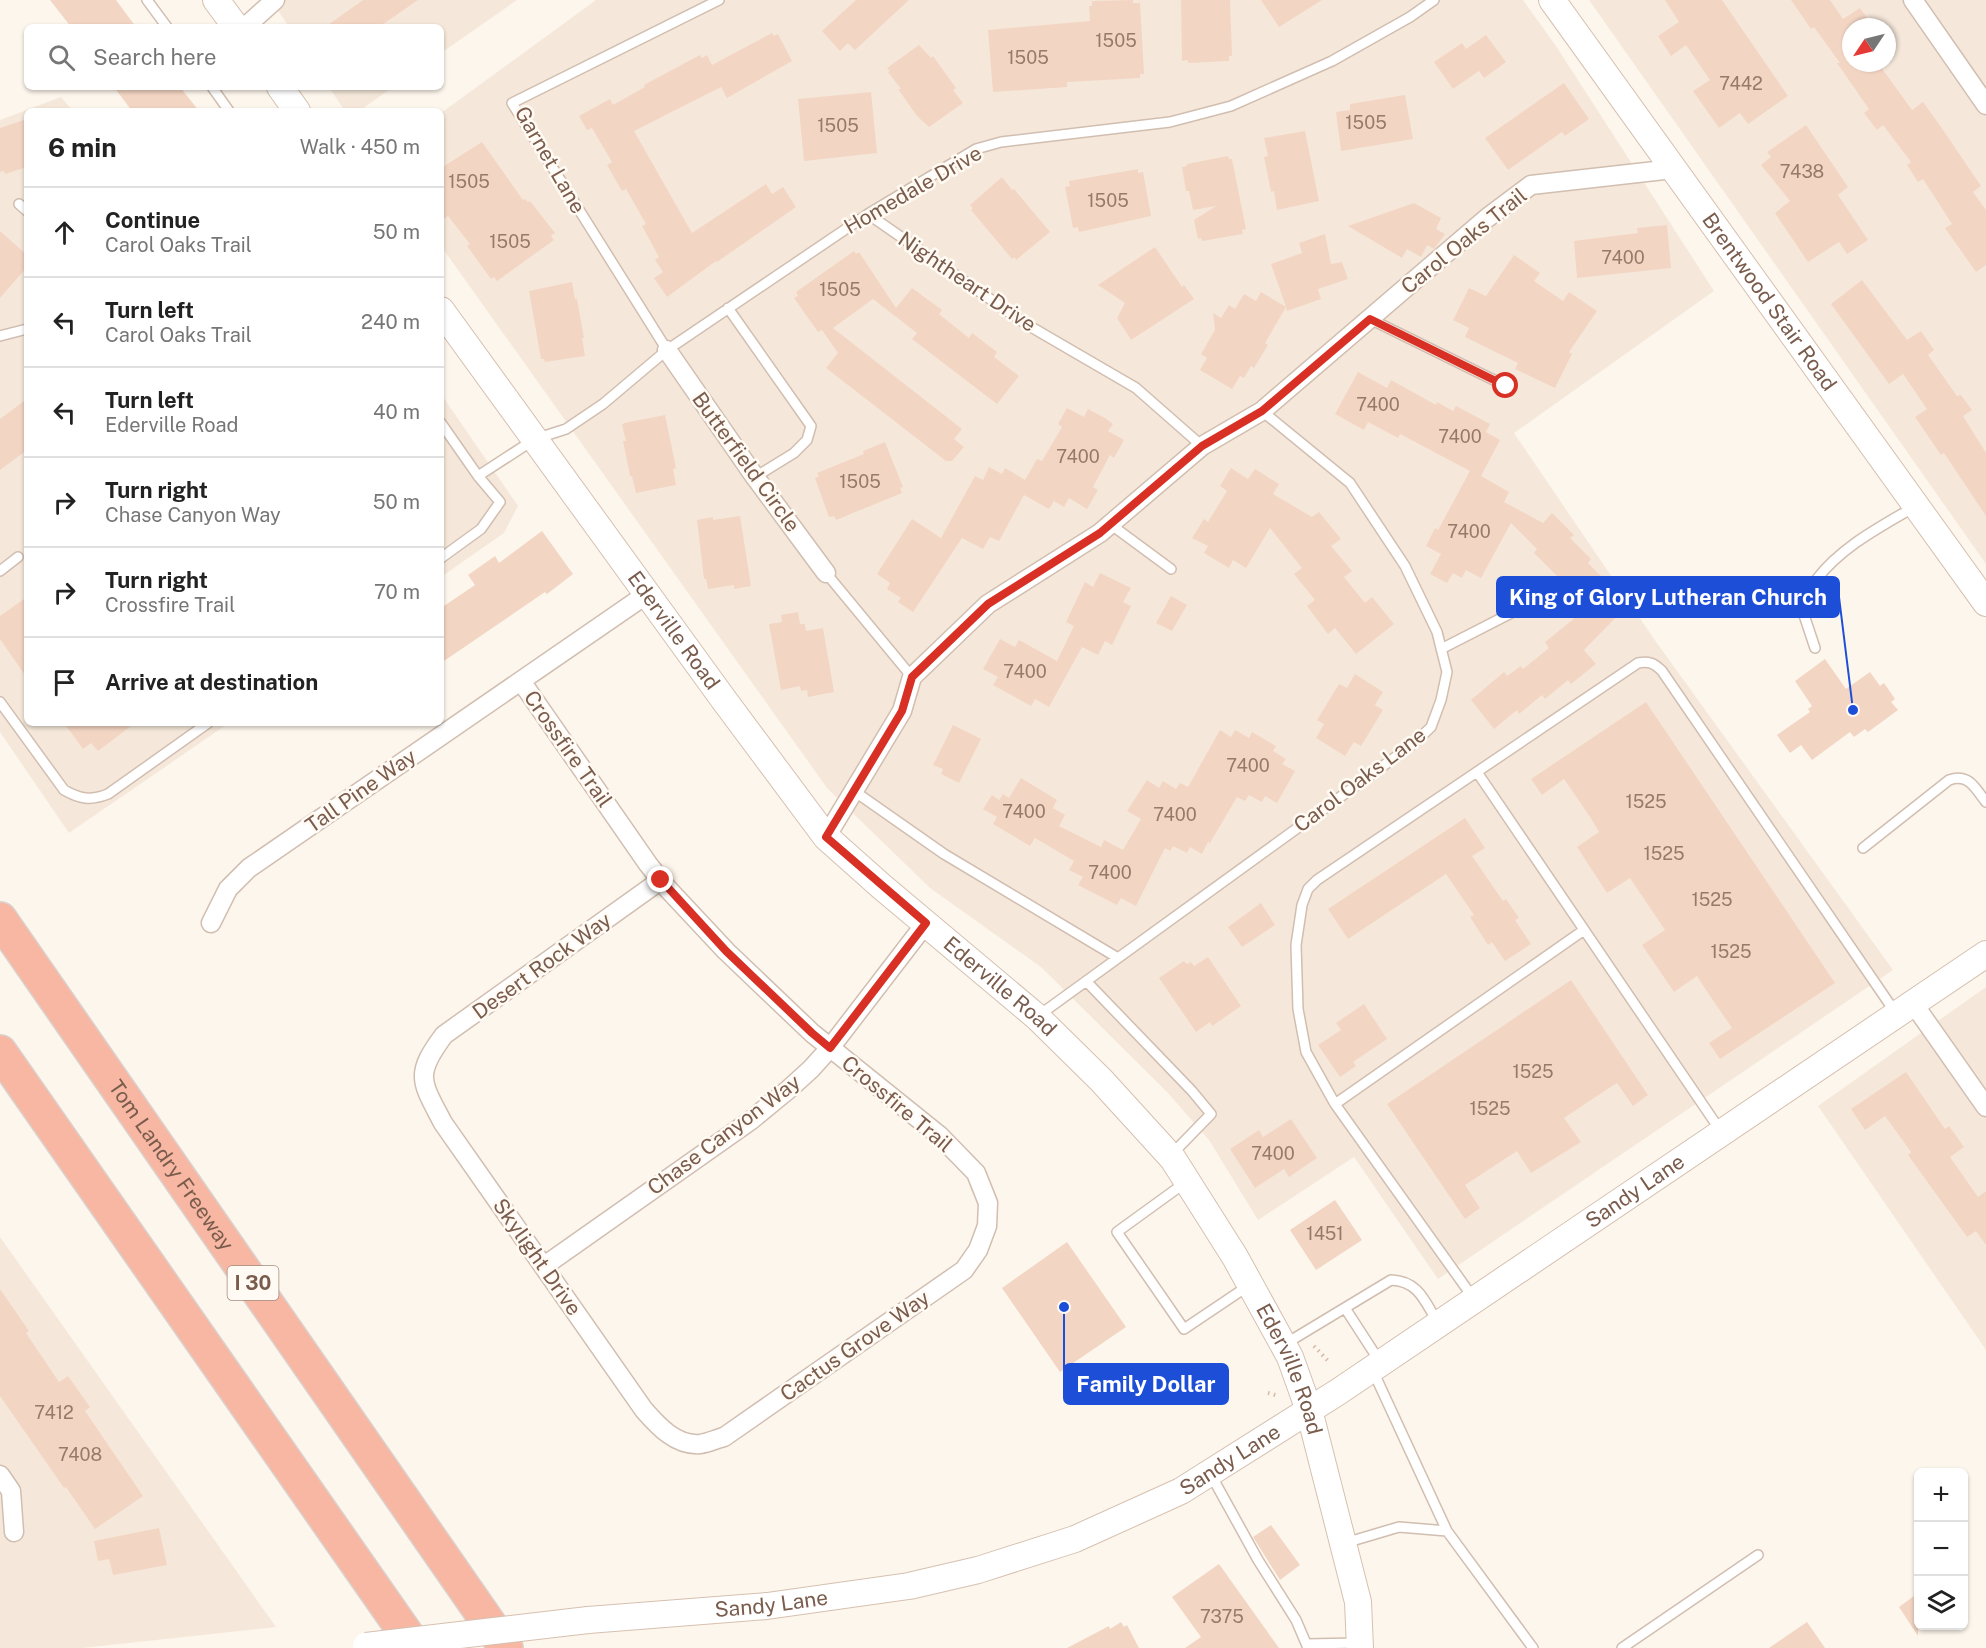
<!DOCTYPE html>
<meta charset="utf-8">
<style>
body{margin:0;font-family:"Public Sans",sans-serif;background:#f6f6f6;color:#222}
.controls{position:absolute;right:18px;bottom:18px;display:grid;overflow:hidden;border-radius:9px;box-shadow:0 2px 4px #0004}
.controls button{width:54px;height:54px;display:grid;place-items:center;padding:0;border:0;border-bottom:2px solid #e0e0e0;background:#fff;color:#222;font:30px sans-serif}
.compass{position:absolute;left:1842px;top:18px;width:54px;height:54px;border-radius:50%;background:#fff;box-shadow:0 2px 4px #0004;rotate:235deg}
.stop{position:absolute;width:18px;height:18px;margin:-14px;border:4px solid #d93025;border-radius:50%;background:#fff}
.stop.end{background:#d93025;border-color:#fff;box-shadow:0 2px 6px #0008}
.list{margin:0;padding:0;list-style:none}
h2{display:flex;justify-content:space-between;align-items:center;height:78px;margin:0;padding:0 24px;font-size:26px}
h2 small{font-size:20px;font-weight:400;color:#767676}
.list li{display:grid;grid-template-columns:39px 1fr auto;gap:18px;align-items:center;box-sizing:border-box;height:90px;padding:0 24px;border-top:2px solid #e0e0e0}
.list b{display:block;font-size:22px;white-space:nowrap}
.list p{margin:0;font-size:20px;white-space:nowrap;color:#767676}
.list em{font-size:20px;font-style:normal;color:#767676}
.icon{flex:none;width:33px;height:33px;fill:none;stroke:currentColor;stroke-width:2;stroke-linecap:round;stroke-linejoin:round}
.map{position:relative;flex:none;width:1986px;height:1648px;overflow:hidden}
.search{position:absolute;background:#fff;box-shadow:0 2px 4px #0004;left:24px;top:24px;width:420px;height:66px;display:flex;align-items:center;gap:15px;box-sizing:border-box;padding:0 21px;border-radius:9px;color:#767676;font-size:22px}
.panel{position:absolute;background:#fff;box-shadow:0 2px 4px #0004;left:24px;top:108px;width:420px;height:618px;border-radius:9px}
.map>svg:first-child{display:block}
.residential{fill:#f5e8da;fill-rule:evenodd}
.building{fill:#f3d5c3}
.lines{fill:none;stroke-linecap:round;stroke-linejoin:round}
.lane-casing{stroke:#d1beb0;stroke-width:12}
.street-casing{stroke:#d1beb0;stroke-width:21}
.secondary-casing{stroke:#d6c0b0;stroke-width:28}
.highway-casing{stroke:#dad1cd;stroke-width:36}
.path{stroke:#d9b8a5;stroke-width:4;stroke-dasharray:1.5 4.5;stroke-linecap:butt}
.lane{stroke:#fff;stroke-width:9}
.street{stroke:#fff;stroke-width:18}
.secondary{stroke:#fff;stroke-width:26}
.highway{stroke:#f7b7a3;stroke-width:33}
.secondary-bridge-casing{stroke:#d6c0b0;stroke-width:28;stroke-linecap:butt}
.secondary-bridge{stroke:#fff;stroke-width:26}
.route{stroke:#d93025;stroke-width:8}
.labels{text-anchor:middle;stroke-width:5;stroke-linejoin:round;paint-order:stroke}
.number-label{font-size:18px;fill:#987a6a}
.shield{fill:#fffaf3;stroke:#a28b7f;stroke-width:1.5}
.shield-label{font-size:20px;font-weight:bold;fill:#7a5c4d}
.street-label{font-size:21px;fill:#7a5c4d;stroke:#fffaf3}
.leader{fill:none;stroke:#1d4ed8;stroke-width:2}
.callout-dot{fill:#1d4ed8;stroke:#fffaf3;stroke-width:2}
.callout{fill:#1d4ed8;stroke:#1d4ed8;stroke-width:2}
.callout-label{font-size:22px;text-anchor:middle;font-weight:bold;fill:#fff}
</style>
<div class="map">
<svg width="1986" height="1648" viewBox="0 0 1986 1648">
<rect width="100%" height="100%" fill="#fdf6ec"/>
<path class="residential" d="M271 0H517L441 53V27H289Z
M596 0H1523L1556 46 1714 291 1514 433 1654 639 1893 970 1438 1279 1354 1157 1258 1220 1209 1140 1167 1092 1041 967 930 888 827 788 441 246V113Z
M1589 0H1986V564ZM1851 27H1887V63H1851Z
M329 87H393L359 111H345Z
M61 97 73 111H27V723H229L69 833 0 732V120Z
M441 394 518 506 504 533 441 577Z
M1986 987V1350L1818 1106Z
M0 1237 276 1627 82 1648H0Z"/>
<path class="building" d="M50 0H116L136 27H71Z
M363 0H418L379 27H325Z
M856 0H909L855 50 848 43 840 51 822 31Z
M1133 0V3H1140L1144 74H1140V78L1067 82V87L993 92 988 30 1090 21 1089 6H1092V1Z
M1181 0H1230L1232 56H1229V61L1188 63V60L1182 61Z
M1261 0H1322L1279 27Z
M1665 0H1722L1788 96 1748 124 1740 113 1719 128 1693 91 1710 80 1686 45 1671 56 1658 36 1679 22Z
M1791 0H1830L1843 19 1860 8 1873 27H1851V63H1878L1912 110 1923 102 1941 127 1981 186 1973 192 1986 210V265L1976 272 1945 228 1952 224 1923 179 1918 182 1907 165 1911 162 1883 125 1877 130 1864 113 1869 109 1837 63H1840L1814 27 1811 29Z
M772 33 774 36 778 34 792 61 727 98 721 87 634 131 692 233 766 184 772 194 783 187 796 207 717 262 716 261 667 297 654 278 663 272 655 260 659 257 642 226 646 224 626 189 622 191 607 165 612 162 592 128 587 130 579 116 610 99 613 105 645 87 644 85 700 55 702 58 707 55 712 65Z
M1486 35 1506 62 1484 78 1479 71 1453 89 1434 62 1462 43 1466 49Z
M919 45 931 58 933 56 956 88 953 90 963 103 929 127 917 116 898 89H901L888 72 890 71 887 68Z
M1564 83 1589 119 1565 136 1562 132 1508 170 1485 138Z
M114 87H180L199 111H132Z
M871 92 877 153 804 161 798 99Z
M1405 95 1413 139 1341 151 1336 112 1350 110V104Z
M27 119V167L5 174 4 171 0 172V128Z
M1806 125 1848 187 1838 195 1868 240 1847 254 1839 242 1808 262 1775 213 1790 201 1761 165 1771 157 1767 152Z
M1305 131 1319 201 1277 210 1274 191 1271 192 1264 157 1268 156 1264 138Z
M482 142 523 200 525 199 528 202 530 201 555 233 551 236 554 240 497 281 494 277 491 279 467 246 470 244 448 216 441 221V168Z
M1228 156 1229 159H1232L1246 229 1242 230 1243 234 1202 241 1201 238 1198 239 1194 220 1216 206 1193 210 1189 191H1186L1182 167 1187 166V164Z
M1138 169V173L1143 172 1151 216 1079 232 1078 227 1073 228 1065 187 1070 186 1069 181Z
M1002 177 1012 190 1014 189 1050 232 1016 260 1015 257 1012 259 971 210 973 208 970 205Z
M1414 203 1441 218 1436 229 1445 234 1434 249 1427 245 1421 257 1407 249 1402 258 1348 226Z
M1667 225 1671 268 1577 278 1574 241 1638 233 1637 228Z
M0 231 27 255V267L0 298Z
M1325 234 1331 264 1342 262 1348 279 1318 289 1321 299 1287 311 1286 307 1265 343 1268 345 1254 368 1251 366 1244 378 1240 376 1232 389 1200 370 1207 358 1201 354 1215 330 1213 313 1221 318 1229 305 1235 309 1244 294 1256 301 1261 292 1286 307 1271 264 1302 253 1299 243Z
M1155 247 1182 287 1184 285 1194 299 1131 340 1117 318 1125 303 1098 285Z
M854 251 856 254 859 252 896 308 912 288 942 310 939 314 969 338 972 333 997 352 994 357 1019 376 997 404 912 339 917 333 873 299 833 328 962 429 954 439 964 447 952 461H946L826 368 838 353 822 330 818 332 794 298 798 296 796 292Z
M1514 255 1540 273 1534 281 1563 301 1569 292 1597 311 1569 352 1572 354 1555 388 1515 369 1518 363 1465 337 1469 328 1453 320 1469 288 1486 296Z
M1862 280 1907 340 1921 331 1934 350 1928 355 1957 396 1961 395 1972 410 1963 416 1986 453V516L1944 453 1941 455 1915 417 1927 409 1903 374 1889 384 1831 304Z
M572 282 575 299H577L584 338H582L585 356 545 362 544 359H541L529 291Z
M1358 372 1387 388 1391 380 1436 405 1437 402 1453 411 1456 406 1490 424 1486 432 1500 440 1481 476 1509 492 1504 502 1543 523 1552 513 1574 535 1570 538 1591 559 1588 563 1609 584 1606 587 1626 607 1584 650 1596 664 1571 684 1568 680 1545 699 1542 695 1519 714 1517 710 1494 729 1471 700 1504 672 1507 676 1521 666 1523 669 1549 648 1545 642 1576 617 1565 607 1573 599 1561 587 1564 583 1534 553 1537 549 1511 523 1481 578 1466 570 1462 578 1453 573 1447 583 1430 574 1441 554 1426 546 1435 528 1438 530 1470 471 1400 434 1398 438 1368 422 1364 430 1335 414Z
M27 399V450L0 470V419Z
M1067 408 1084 417 1088 409 1105 418 1113 424 1108 431 1124 440 1114 458 1110 455 1093 487 1098 490 1087 509 1069 498 1064 507 1054 501 1049 509 1024 495 999 541 990 537 983 549 962 538 913 612 898 602 901 598 887 589 890 583 877 574 912 519 941 538 975 476 983 480 989 467 1002 474 1005 468 1025 480 1037 459 1042 461 1062 427 1058 424Z
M665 415 676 468 673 469 676 485 636 493 632 476H630L623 441H626L622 425 624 423Z
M885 442 903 487 900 488 902 493 836 520 834 516 829 517 815 478 819 476 817 473 864 454 863 451Z
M1231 468 1248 479 1255 469 1279 484 1273 494 1312 517 1319 512 1341 539 1331 546 1352 571 1344 577 1365 603 1372 597 1394 624 1356 654 1335 628 1328 634 1307 606 1315 600 1294 574 1302 568 1270 528 1246 568 1233 560 1229 568 1204 553 1208 546 1192 538 1204 519 1208 522 1227 491 1220 486Z
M740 516 751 586 734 589V585L708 589 706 579H704L697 520 713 517V520Z
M542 531 573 574 547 594 545 592 441 663V608L475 585 468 575 495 556 499 563Z
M1100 573 1131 588 1123 602 1131 606 1112 645 1105 641 1098 655 1082 647 1049 707 1035 699 1031 706 993 685 998 677 983 669 1000 639 1015 647 1019 640 1057 661 1074 626 1066 622 1085 582 1093 587Z
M1171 596 1187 605 1172 631 1156 623Z
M27 597V678L0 639V616Z
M798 612 800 624H805L806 631 823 628 834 692 808 697 807 690 801 691 800 686 781 690 769 624 782 622 781 615Z
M1825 659 1846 689 1870 672 1880 686 1884 683 1895 699 1891 702 1898 710 1868 732 1865 729 1854 737 1850 732 1812 760 1801 745 1790 753 1777 735 1810 712 1808 709 1812 706 1795 681Z
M1355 674 1383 692 1375 705 1383 710 1361 746 1354 742 1345 756 1316 738 1324 724 1317 720 1339 684 1347 688Z
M1646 702 1835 983 1720 1059 1709 1043 1732 1028 1706 990 1697 976 1674 992 1642 945 1665 930 1630 878 1607 893 1577 847 1599 832 1590 817 1564 779 1542 795 1531 779Z
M64 723H135L98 751 91 743 83 749Z
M953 725 981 739 959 783 941 774 943 769 933 765Z
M1220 730 1231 737 1235 730 1249 738 1252 732 1276 746 1273 751 1286 759 1282 764 1295 771 1277 803 1265 796 1262 802 1249 795 1245 801 1237 797 1210 843 1208 842 1202 854 1190 847 1187 853 1173 846 1170 851 1165 848 1136 906 1121 898 1117 905 1078 885 1083 877 1069 870 1074 861 1035 838 1030 846 993 824 997 817 983 809 992 795 999 800 1003 794 1009 798 1021 778 1057 800 1053 808 1065 815 1059 826 1101 847 1104 840 1123 850 1141 819 1127 811 1147 780 1159 788 1163 781 1176 789 1180 783 1188 787Z
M1465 818 1485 848 1472 856 1503 901 1506 899 1519 918 1515 920 1531 944 1505 961 1492 942 1488 945 1470 917 1474 915 1446 874 1348 939 1328 909Z
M1261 903 1275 925 1242 947 1228 927Z
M1208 957 1241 1006 1212 1026 1210 1022 1196 1032 1159 978 1184 961 1187 964 1191 962 1194 966Z
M1571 980 1648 1095 1633 1106 1617 1083 1603 1092 1564 1118 1581 1142 1531 1173 1517 1151 1465 1185 1480 1208 1465 1219 1387 1104Z
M1364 1004 1387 1039 1353 1062 1356 1066 1340 1077 1318 1045 1341 1030 1336 1023Z
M1906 1072 1945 1129 1949 1126 1964 1147 1950 1157 1978 1197 1986 1191V1245L1976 1231 1967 1237 1908 1155 1911 1152 1885 1116 1865 1130 1851 1109Z
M1291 1119 1317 1158 1289 1177 1284 1169 1255 1188 1230 1149 1259 1130 1263 1137Z
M1335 1200 1362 1240 1316 1270 1290 1230Z
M1067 1242 1126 1327 1060 1372 1002 1288Z
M0 1289 29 1331 26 1333 59 1382 68 1376 90 1407 85 1411 143 1496 95 1529 66 1487 64 1488 0 1396Z
M1271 1525 1300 1565 1280 1580 1253 1537Z
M159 1528 167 1565 113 1575 109 1559 98 1561 94 1541Z
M1219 1564 1279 1648H1185L1201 1637 1172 1597Z
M1918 1593V1636L1899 1607Z
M1121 1622 1124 1627 1127 1625 1139 1648H1067L1109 1626 1110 1629Z
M1807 1622 1825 1648H1769Z"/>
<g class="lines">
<g class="lane-casing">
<path id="lane" d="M147 0 167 27
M212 87 229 111
M19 204 27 211
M868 214 1026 324 1136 388 1202 446
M728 308 811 426 807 440 794 453 755 477
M1370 319 1506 386
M0 336 27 329
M667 350 512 103 719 0
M441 423 478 476 500 502 481 529 441 558
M478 476 535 439 566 429 603 404 667 350 868 214 976 149 1001 142 1170 122 1231 106 1332 61 1410 17 1434 0
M1110 524 1171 569
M0 571 18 557
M826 573 912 677
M1815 648 1802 609C1806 600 1810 588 1816 580 1841 547 1880 527 1914 507
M1441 649 1529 604
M0 702 64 790C80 799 90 801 108 794L208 723
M1477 772 1720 1130
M854 791 944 854 1118 958
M1863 848 1949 780C1969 773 1975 788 1986 802
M1086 981 1192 1091 1211 1114 1172 1154
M1038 1016 1412 745 1431 727 1441 700 1447 672 1437 632 1405 566 1350 483 1262 411
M1335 1104 1584 930
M1186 1182 1117 1232 1184 1329 1248 1286
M1474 1299 1335 1104 1306 1052 1298 1009 1296 945 1302 905 1308 889 1317 880 1638 663C1649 661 1654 663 1662 671L1895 1012
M1345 1308 1380 1362
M1285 1344 1391 1280C1419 1281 1425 1302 1438 1323
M1373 1371 1447 1531 1533 1648
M1211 1475 1258 1560 1296 1620 1308 1648
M1345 1543 1399 1527 1447 1531
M1307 1644 1358 1643
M1622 1648 1758 1555"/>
</g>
<g class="street-casing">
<path id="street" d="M1913 0 1986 105
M245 27 275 0
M667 350 755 477 826 573
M521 681 648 864 667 888 726 951 812 1033 940 1136 976 1173 988 1203 987 1226 978 1250 964 1270 724 1437C716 1439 708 1443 700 1444 676 1446 658 1426 644 1410L443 1123C421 1081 414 1075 444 1035L661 880
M826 837 902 711 912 677 988 604 1100 533 1202 446 1262 411 1487 218 1531 185 1673 169
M211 923 228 889 249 868 647 594
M1913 1003 1986 1107
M544 1266 750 1121 789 1089 811 1069 830 1048 926 923
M0 1475 11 1491 14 1532"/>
</g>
<g class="secondary-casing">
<g id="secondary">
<path d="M216 0 236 27"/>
<path id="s1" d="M1552 0 1986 603"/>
<path d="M280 87 297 111"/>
<path id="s2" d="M441 310 724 700 826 837 881 886 1037 1017 1101 1080 1173 1159 1235 1257 1290 1357 1309 1410 1358 1602 1360 1648"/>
<path id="s3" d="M588 1620 767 1606 909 1586 978 1570 1075 1539 1181 1491 1338 1392 1986 954"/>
</g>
</g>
<g class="highway-casing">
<g id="highway">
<path id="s4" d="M0 919 506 1648"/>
<path d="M0 1052 416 1648"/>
</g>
</g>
<path class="path" d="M1314 1346 1330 1363
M1268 1393 1279 1396"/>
<use href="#lane" class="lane"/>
<use href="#street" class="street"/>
<use href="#secondary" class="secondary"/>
<use href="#highway" class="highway"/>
<g class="secondary-bridge-casing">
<path id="secondary-bridge" d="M366 1646 588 1620"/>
</g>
<use href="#secondary-bridge" class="secondary-bridge"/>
</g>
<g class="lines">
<path class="route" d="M661 880 726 951 812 1033 830 1048 926 923 826 837 902 711 912 677 988 604 1100 533 1202 446 1262 411 1370 319 1506 386"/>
</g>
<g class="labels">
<g class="number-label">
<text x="1116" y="47">1505</text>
<text x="1028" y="64">1505</text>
<text x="1741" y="90">7442</text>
<text x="1366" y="129">1505</text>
<text x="838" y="132">1505</text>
<text x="1802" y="178">7438</text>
<text x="469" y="188">1505</text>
<text x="1108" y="207">1505</text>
<text x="510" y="248">1505</text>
<text x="1623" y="264">7400</text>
<text x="840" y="296">1505</text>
<text x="1378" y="411">7400</text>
<text x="1460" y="443">7400</text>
<text x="1078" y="463">7400</text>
<text x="860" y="488">1505</text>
<text x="1469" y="538">7400</text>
<text x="1025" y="678">7400</text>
<text x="1248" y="772">7400</text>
<text x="1646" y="808">1525</text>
<text x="1024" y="818">7400</text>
<text x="1175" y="821">7400</text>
<text x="1664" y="860">1525</text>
<text x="1110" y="879">7400</text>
<text x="1712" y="906">1525</text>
<text x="1731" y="958">1525</text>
<text x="1533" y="1078">1525</text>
<text x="1490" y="1115">1525</text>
<text x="1273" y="1160">7400</text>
<text x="1325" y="1240">1451</text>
<text x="54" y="1419">7412</text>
<text x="80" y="1461">7408</text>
<text x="1222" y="1623">7375</text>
</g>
<rect class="shield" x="227.5" y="1266" width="51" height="34" rx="4.5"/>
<g class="shield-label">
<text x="253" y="1290">I 30</text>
</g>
<g class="street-label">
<text transform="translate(550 160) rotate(60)" y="7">Garnet Lane</text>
<text transform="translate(913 190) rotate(-30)" y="7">Homedale Drive</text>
<text transform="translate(1464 241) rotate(-39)" y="7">Carol Oaks Trail</text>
<text transform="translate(967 282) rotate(34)" y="7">Nightheart Drive</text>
<text dy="7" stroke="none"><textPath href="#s1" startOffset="372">Brentwood Stair Road</textPath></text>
<text transform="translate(746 462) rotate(54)" y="7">Butterfield Circle</text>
<text dy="7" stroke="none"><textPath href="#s2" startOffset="396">Ederville Road</textPath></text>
<text transform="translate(568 749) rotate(55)" y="7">Crossfire Trail</text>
<text transform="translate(1360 780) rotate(-37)" y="7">Carol Oaks Lane</text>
<text transform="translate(361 791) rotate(-35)" y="7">Tall Pine Way</text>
<text transform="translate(542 966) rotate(-36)" y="7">Desert Rock Way</text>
<text dy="7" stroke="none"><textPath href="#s2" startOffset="882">Ederville Road</textPath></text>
<text transform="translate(897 1104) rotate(40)" y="7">Crossfire Trail</text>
<text transform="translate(724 1135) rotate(-37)" y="7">Chase Canyon Way</text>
<text dy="7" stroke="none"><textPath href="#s4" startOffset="300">Tom Landry Freeway</textPath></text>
<text dy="7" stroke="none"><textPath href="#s3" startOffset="1156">Sandy Lane</textPath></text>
<text transform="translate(537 1257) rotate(55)" y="7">Skylight Drive</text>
<text transform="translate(855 1346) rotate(-35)" y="7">Cactus Grove Way</text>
<text dy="7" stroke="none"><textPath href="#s2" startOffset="1368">Ederville Road</textPath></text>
<text dy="7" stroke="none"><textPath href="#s3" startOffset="670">Sandy Lane</textPath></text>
<text dy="7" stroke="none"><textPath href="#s3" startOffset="184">Sandy Lane</textPath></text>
</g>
</g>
<path class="leader" d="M1853 710L1839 597M1064 1307L1064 1384"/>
<g class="callout-dot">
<circle cx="1853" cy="710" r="6"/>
<circle cx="1064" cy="1307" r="6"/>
</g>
<g class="callout">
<rect x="1497" y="577" width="342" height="40" rx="6"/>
<rect x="1064" y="1364" width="164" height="40" rx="6"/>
</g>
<g class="callout-label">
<text x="1668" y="605">King of Glory Lutheran Church</text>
<text x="1146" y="1392">Family Dollar</text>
</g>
</svg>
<div class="controls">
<button>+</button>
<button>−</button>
<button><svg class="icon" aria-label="layers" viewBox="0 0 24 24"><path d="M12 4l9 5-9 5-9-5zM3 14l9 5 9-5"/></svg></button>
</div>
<svg class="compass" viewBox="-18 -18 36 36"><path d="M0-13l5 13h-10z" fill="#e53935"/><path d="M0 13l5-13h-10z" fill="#767676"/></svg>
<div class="stop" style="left:1506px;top:386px"></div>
<div class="stop end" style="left:661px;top:880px"></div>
<div class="search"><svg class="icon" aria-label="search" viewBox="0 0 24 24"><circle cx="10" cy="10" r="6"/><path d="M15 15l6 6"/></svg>Search here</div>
<section class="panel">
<h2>6 min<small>Walk · 450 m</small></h2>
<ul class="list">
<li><svg class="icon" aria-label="ahead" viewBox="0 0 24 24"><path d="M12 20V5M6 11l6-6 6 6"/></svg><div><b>Continue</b><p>Carol Oaks Trail</p></div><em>50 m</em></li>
<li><svg class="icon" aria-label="left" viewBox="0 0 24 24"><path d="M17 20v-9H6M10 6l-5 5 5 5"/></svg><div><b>Turn left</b><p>Carol Oaks Trail</p></div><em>240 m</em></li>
<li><svg class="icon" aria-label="left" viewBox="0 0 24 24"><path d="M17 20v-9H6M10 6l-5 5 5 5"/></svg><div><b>Turn left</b><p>Ederville Road</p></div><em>40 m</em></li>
<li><svg class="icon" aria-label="right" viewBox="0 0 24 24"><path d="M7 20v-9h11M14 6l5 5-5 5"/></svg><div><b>Turn right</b><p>Chase Canyon Way</p></div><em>50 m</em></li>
<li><svg class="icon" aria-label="right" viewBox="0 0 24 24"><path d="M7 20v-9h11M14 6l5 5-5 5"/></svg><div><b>Turn right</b><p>Crossfire Trail</p></div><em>70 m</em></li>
<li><svg class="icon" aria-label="arrive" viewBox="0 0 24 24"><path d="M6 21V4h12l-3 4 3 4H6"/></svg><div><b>Arrive at destination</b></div></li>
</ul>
</section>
</div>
